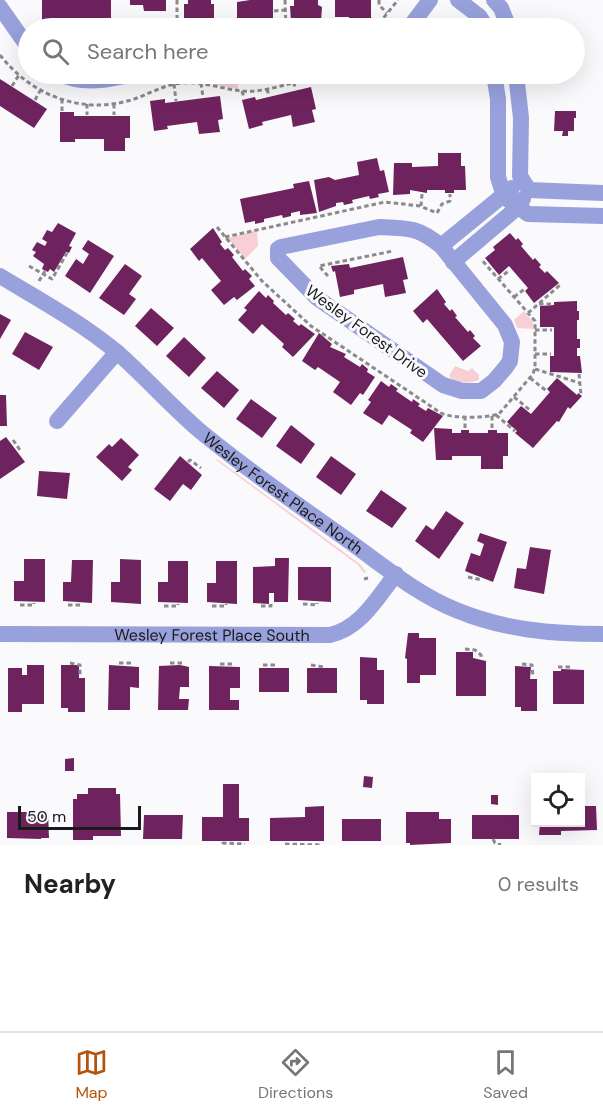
<!DOCTYPE html>
<style>
body{margin:0;font-family:"DM Sans",sans-serif;background:#f2f2f2;color:#222}
.controls{position:absolute;right:18px;bottom:18px;display:grid;overflow:hidden;border-radius:0px;box-shadow:0 6px 24px #0002}
.controls button{width:54px;height:54px;display:grid;place-items:center;padding:0;border:0;border-bottom:2px solid #e0e0e0;background:#fff;color:#222;font:30px sans-serif}
.scale{position:absolute;left:18px;bottom:15px;width:123px;box-sizing:border-box;padding-left:6px;border:3px solid #1a1a1b;border-top:0;font-size:16px;line-height:21px;white-space:nowrap;color:#1a1a1b;-webkit-text-stroke:4px #faf9fc;paint-order:stroke}
.list{margin:0;padding:0;list-style:none}
h2{display:flex;justify-content:space-between;align-items:center;height:78px;margin:0;padding:0 24px;font-size:26px}
h2 small{font-size:20px;font-weight:400;color:#767676}
.icon{flex:none;width:33px;height:33px;fill:none;stroke:currentColor;stroke-width:2;stroke-linecap:round;stroke-linejoin:round}
.map{position:relative;flex:none;width:603px;height:845px;overflow:hidden}
.search{position:absolute;background:#fff;box-shadow:0 6px 24px #0002;left:18px;right:18px;top:18px;height:66px;display:flex;align-items:center;gap:15px;box-sizing:border-box;padding:0 21px;border-radius:33px;color:#767676;font-size:22px}
.sheet{height:186px;background:#fff}
nav{display:flex;justify-content:space-around;align-items:center;box-sizing:border-box;height:84px;border-top:2px solid #e0e0e0;background:#fff;font-size:16px;color:#767676}
nav a{display:grid;justify-items:center;gap:3px}
nav .on{color:#b45309}
.map>svg:first-child{display:block}
.green{fill:#f8cfd5}
.building{fill:#6f235e}
.lines{fill:none;stroke-linecap:round;stroke-linejoin:round}
.path{stroke:#8b8a8c;stroke-width:3;stroke-dasharray:4.5 3;stroke-linecap:butt}
.street{stroke:#98a1dc;stroke-width:16}
.labels{text-anchor:middle;stroke-width:6;stroke-linejoin:round;paint-order:stroke}
.street-label{font-size:16px;fill:#1a1a1b;stroke:#faf9fc}
</style>
<div class="map">
<svg width="603" height="845" viewBox="0 0 603 845">
<rect width="100%" height="100%" fill="#faf9fc"/>
<path class="green" d="M215 74 237 75 238 89 212 84Z
M257 230 258 246 245 259 228 238Z
M524 311 533 322V329L517 328 514 320Z
M455 366 468 371 472 368 479 375V380C469 384 455 384 449 376Z
M217 459 360 564 366 572 364 573 358 565 216 460Z"/>
<path class="building" d="M42 0H111V24L96 25V21H42Z
M130 0H166V11H144L143 5H130Z
M188 0H211V4H214V19H184V4H188Z
M250 0H273V25L251 26V22H237V2Z
M294 0H318V5L322 7 321 21 291 22 290 6H294Z
M335 0H371V20L349 21V17H335Z
M0 79 47 109 34 128 0 106Z
M311 87 316 109 312 110 315 122 293 127 291 115 262 122 263 125 249 129 242 100 255 97 256 100Z
M220 96 223 119 218 120 220 132 199 134 197 122 167 126 168 129 154 131 150 101 165 99V103Z
M555 111H576V118H574V131H568V136H562L563 131H554Z
M60 112H74V116H130V138H125V151H104V139H75V142H60Z
M438 153H461V166H465L466 190H454V193H445V190H427V193L410 190V194L393 195 394 163H412V167L438 166Z
M377 158 380 171 384 170 389 192 378 194 379 197 370 199 369 196 352 200 353 203 344 205 343 202 336 203V206L319 212 314 180 329 177 335 180 359 175 357 162Z
M309 181 317 213 300 215V211L291 213V216L283 218 282 215 264 219V222L255 224V221L245 223 240 199 294 188 293 184Z
M58 223 76 233 69 246 72 247 69 253 66 252 54 272 50 269 48 272 42 269 44 264 33 256 36 252 32 250 37 242 45 246 47 242 42 239 47 230 52 232Z
M213 228 222 242 220 244 225 250 228 248 234 255 232 257 243 271 245 269 252 276 249 279 255 286 237 300 234 297 224 305 211 290 221 281 202 258 199 261 190 249Z
M510 233 516 240 518 238 523 244 521 246 533 260 535 258 541 265 539 267 545 273 547 271 559 283 534 303 525 291 528 288 509 266 499 275 485 258 495 250 493 247Z
M88 240 114 256 90 293 65 276 76 259 83 264 89 254 82 249Z
M403 257 408 279 403 280 406 293 385 297 383 284 354 290V294L340 297 335 271 333 272 331 266 349 264 350 268Z
M125 264 142 276 129 294 136 299 124 315 99 298Z
M437 289 446 302 444 304 450 311 452 309 457 316 455 317 468 332 470 330 475 336 473 338 481 346 463 361 427 319 423 323 413 311Z
M259 291 266 298 268 295 274 301 273 303 286 315 288 313 295 319 293 321 299 326 301 324 315 334 293 357 282 347 284 344 262 324 253 334 238 320 247 310 244 308Z
M577 301V311H579V320H577V339H580V348H577V356H580L582 373 550 372V356H554V327H540V306L554 305V302Z
M151 308 174 328 157 346 135 326Z
M0 314 11 320 0 339Z
M25 332 53 347 39 370 12 354Z
M319 333 332 344 330 347 346 354 344 357 360 367 362 364 368 369 367 372 375 377 363 395 360 393 351 405 333 392 340 382 318 367 315 370 302 361Z
M184 337 206 358 189 377 166 356Z
M217 371 239 390 224 408 201 388Z
M557 378 577 395 578 393 582 396 570 409 568 407 559 422 557 421 533 448 515 433 517 431 507 422 521 406 531 414 550 392 547 389Z
M381 381 389 387 391 384 398 389 396 391 412 402 413 399 420 404 418 406 426 411 428 408 443 416 423 442 410 433 412 430 389 415 382 425 363 413 371 402 368 400Z
M0 395H6L7 426H0Z
M251 399 277 418 262 438 236 419Z
M291 425 315 444 301 464 276 446Z
M434 428 452 429V433H461V430H469V433H488V430H497V433H508V456H503V469H481V456H452V460H436Z
M6 437 25 462 0 479V441Z
M121 438 139 455 128 467 132 470 122 481 96 457 109 444 112 447Z
M180 456 202 475 191 490 183 484 170 501 154 489Z
M331 456 356 474 341 495 316 477Z
M39 471 70 473 67 499 37 496Z
M381 490 407 508 392 528 366 511Z
M446 511 464 523 439 559 415 541 426 525 433 530Z
M480 533 507 542 493 582 465 571 471 553 480 556 484 544 477 541Z
M530 547 551 550 544 594 514 588 517 568 526 569Z
M275 558H289L288 602H274V593H269V604L253 603V567L275 566Z
M24 559H45V602L14 601V581H24Z
M120 559 141 560V604L111 602V582H120Z
M72 560H93L92 603 63 601V582H71Z
M168 561H188V603L158 602V582H168Z
M216 561H237V604L207 602V583H216Z
M298 567H331V602L298 600Z
M408 633H419V638H436V675H420V683H407V659L405 658Z
M456 652H473V658L486 661V696H456Z
M360 657 377 658V670H384V704H367V700H360Z
M27 665H44V704H22V712H8V668H22V675H27Z
M61 665H79V678H85V712H68V708H61Z
M109 665 139 667V688L130 687V710H108Z
M180 665 189 667V687H180L179 699H189L188 710H158L159 666Z
M209 666 240 667V688H230V700H239V710H209Z
M515 666 531 667 530 679H537V711H521V707H515Z
M259 668H289V692H259Z
M307 668H337V693H307Z
M561 669 584 670V704H553V671H561Z
M74 758V771H65V759Z
M364 776 373 777 372 788 363 787Z
M223 784H239V818H249V841H202V817H223Z
M88 788H116V794H120L121 836H93V840H73V799H77V794H88Z
M491 795H498V805L491 804Z
M324 806V841H270V818L305 817V807Z
M580 806H596L597 830 561 831V835H539L540 822H580Z
M7 812H48L49 838H41V839L7 838Z
M406 812H439V819H451V843L410 845V843H406Z
M144 815H183L182 839H143Z
M472 815H519V839H472Z
M342 819H381V841H342Z"/>
<g class="lines">
<path class="path" d="M177 0V28
M285 0 286 28
M379 0V5L387 13
M274 11 284 10
M57 22V28
M84 22V28
M109 25 110 28
M304 28 375 25 381 21 398 0
M0 55C31 95 81 115 131 100 148 95 164 84 183 83 203 81 222 89 242 91 263 93 285 84 305 80
M294 82 295 89
M201 83 203 97
M174 84 176 101
M12 86 19 75
M267 89 269 96
M242 91 244 98
M35 100 40 91
M87 104V115
M114 104V115
M62 111V100
M421 206 422 194
M217 227 262 281 311 326 441 413C454 419 485 418 499 414L533 374 535 367V321L481 259
M225 237 385 202 420 206 437 213 442 204 450 201V194
M29 266 52 279 67 253
M328 276 319 266 393 251
M498 279 510 270
M39 281 45 271
M514 297 526 288
M539 304H552
M528 313 560 285
M535 330H552
M535 354H551
M535 369 580 383
M579 374 581 395
M530 378 548 392
M514 397 531 411
M496 415 515 431
M465 416V429
M492 416V429
M13 440 20 450 18 452
M188 462 190 460 201 468
M468 577 482 580
M364 579 368 578
M303 604 317 605V603
M20 605H34V603
M68 605H82V604
M164 606H178V604
M212 606H226V604
M261 606H271V602
M465 649 475 650 481 655V658
M70 663 80 665V676
M119 663H134
M170 663H184
M220 664H234
M522 664 532 665 533 677
M263 665H276
M311 665 324 667
M558 667H572
M493 839 495 843 501 845
M223 842V843L245 844
M285 844 321 845"/>
<g class="street">
<path d="M458 0 479 16 487 28"/>
<path d="M494 0 501 8 509 28"/>
<path d="M0 7 28 47"/>
<path d="M409 28 430 0"/>
<path d="M60 74C83 85 109 80 133 74"/>
<path d="M494 74 498 99V177L503 193 507 199 528 214 603 216"/>
<path d="M516 74 521 118 520 176 529 190 603 193"/>
<path d="M379 227C408 228 418 227 441 246L505 325 512 342 510 361 506 367 494 381 481 391H462L443 385 317 298 278 258V249L281 247Z"/>
<path d="M441 246 512 188"/>
<path d="M453 262 517 208 523 199"/>
<path id="s1" d="M0 276C40 300 82 323 118 353 146 378 171 406 200 431 247 470 297 504 346 539 381 564 416 594 456 610 504 630 552 634 603 634"/>
<path d="M57 421 117 352"/>
<path id="s2" d="M0 634 330 635C361 628 377 598 396 574"/>
</g>
</g>
<g class="labels">
<g class="street-label">
<text transform="translate(367 331) rotate(36)" y="6">Wesley Forest Drive</text>
<text dy="6" stroke="none"><textPath href="#s1" startOffset="358">Wesley Forest Place North</textPath></text>
<text dy="6" stroke="none"><textPath href="#s2" startOffset="212">Wesley Forest Place South</textPath></text>
</g>
</g>
</svg>
<div class="controls">
<button><svg class="icon" aria-label="locate" viewBox="0 0 24 24"><circle cx="12" cy="12" r="6"/><path d="M12 2v4M12 18v4M2 12h4M18 12h4"/></svg></button>
</div>
<div class="scale">50 m</div>
<div class="search"><svg class="icon" aria-label="search" viewBox="0 0 24 24"><circle cx="10" cy="10" r="6"/><path d="M15 15l6 6"/></svg>Search here</div>
</div>
<section class="sheet">
<h2>Nearby<small>0 results</small></h2>
<ul class="list">
</ul>
</section>
<nav>
<a class="on"><svg class="icon" aria-label="map" viewBox="0 0 24 24"><path d="M3 6l6-2 6 2 6-2v14l-6 2-6-2-6 2zM9 4v14M15 6v14"/></svg>Map</a>
<a><svg class="icon" aria-label="directions" viewBox="0 0 24 24"><path d="M12 3l9 9-9 9-9-9zM9 14v-3h6M13 9l2 2-2 2"/></svg>Directions</a>
<a><svg class="icon" aria-label="saved" viewBox="0 0 24 24"><path d="M7 4h10v16l-5-4-5 4z"/></svg>Saved</a>
</nav>
